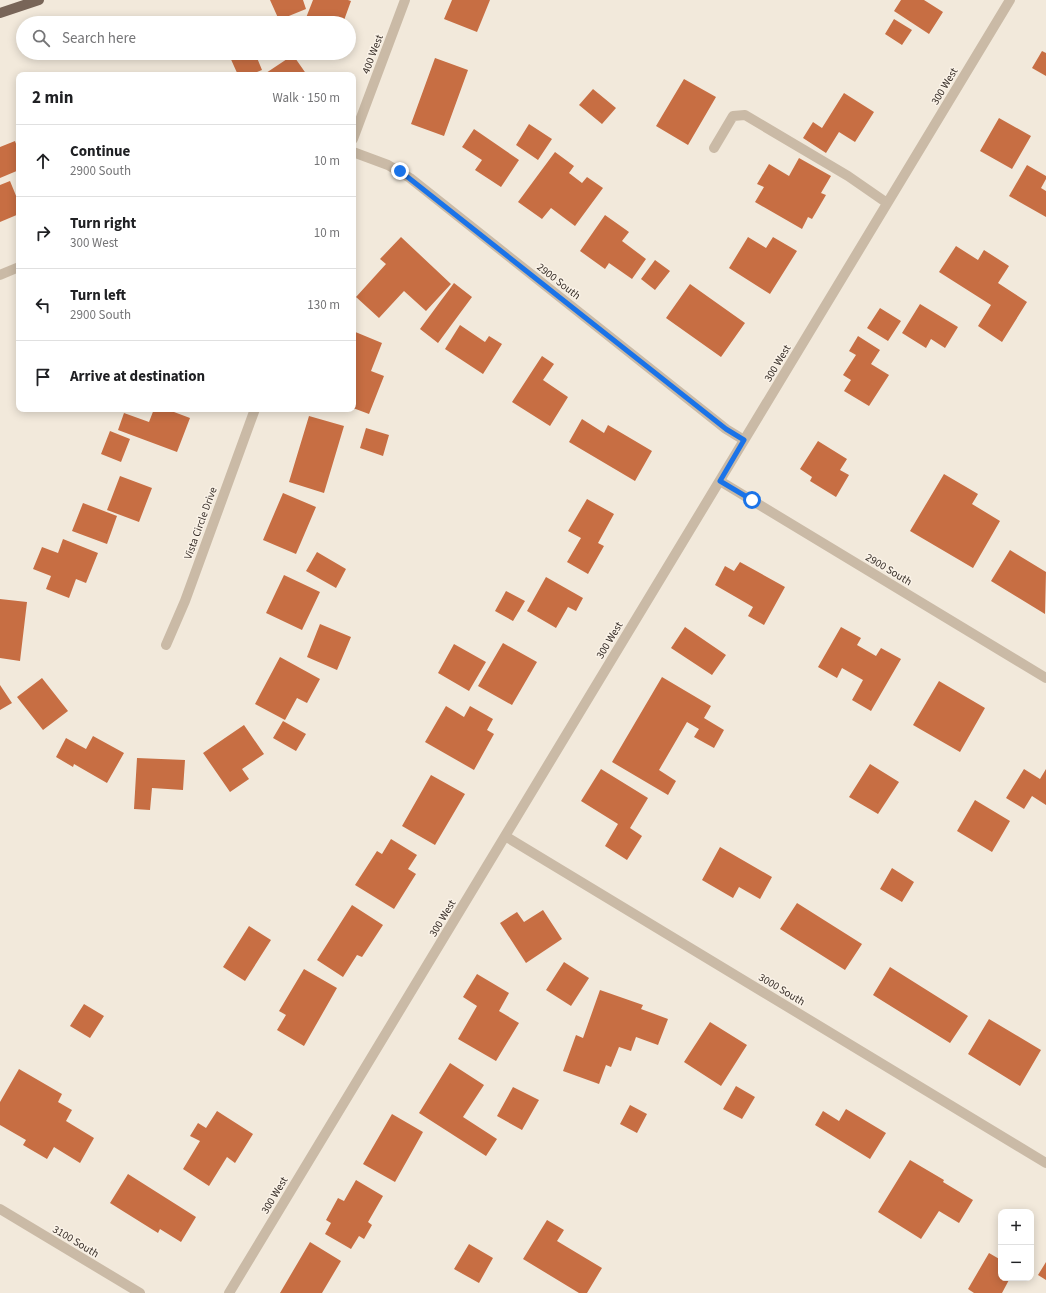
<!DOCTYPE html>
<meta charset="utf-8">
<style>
body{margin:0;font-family:"Source Sans 3",sans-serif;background:#f2f2f2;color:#202124}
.controls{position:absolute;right:12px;bottom:12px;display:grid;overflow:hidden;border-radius:8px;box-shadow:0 2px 10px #0003}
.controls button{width:36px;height:36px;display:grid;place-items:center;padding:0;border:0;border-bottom:1px solid #e0e0e0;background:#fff;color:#202124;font:20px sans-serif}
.stop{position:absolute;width:12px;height:12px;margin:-9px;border:3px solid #1a73e8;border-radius:50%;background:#fff}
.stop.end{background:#1a73e8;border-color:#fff;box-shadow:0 1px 4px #0008}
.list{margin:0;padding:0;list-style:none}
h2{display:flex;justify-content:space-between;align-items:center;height:52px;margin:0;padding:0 16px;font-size:17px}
h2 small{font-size:13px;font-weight:400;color:#757577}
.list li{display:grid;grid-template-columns:26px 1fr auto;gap:12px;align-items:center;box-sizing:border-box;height:72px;padding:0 16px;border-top:1px solid #e0e0e0}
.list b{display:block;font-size:15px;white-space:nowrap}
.list p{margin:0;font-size:13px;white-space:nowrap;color:#757577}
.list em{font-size:13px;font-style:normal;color:#757577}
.icon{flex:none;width:22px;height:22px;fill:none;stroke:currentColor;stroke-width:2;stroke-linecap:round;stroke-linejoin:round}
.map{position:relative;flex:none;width:1046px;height:1293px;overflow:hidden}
.search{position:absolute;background:#fff;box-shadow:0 2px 10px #0003;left:16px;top:16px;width:340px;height:44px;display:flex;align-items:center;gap:10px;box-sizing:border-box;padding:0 14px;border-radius:22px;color:#757577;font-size:15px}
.panel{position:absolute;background:#fff;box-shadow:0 2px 10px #0003;left:16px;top:72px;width:340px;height:340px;border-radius:8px}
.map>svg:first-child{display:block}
.building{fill:#c76e43}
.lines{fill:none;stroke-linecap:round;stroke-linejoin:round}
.minor{stroke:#cabaa6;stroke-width:10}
.major{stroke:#786558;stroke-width:10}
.route{stroke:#1a73e8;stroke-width:5}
.labels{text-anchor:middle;stroke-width:3;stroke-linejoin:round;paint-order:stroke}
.street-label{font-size:11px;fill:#362d27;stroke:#faf2e7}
</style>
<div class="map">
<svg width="1046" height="1293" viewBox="0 0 1046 1293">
<rect width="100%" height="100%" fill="#f2e9db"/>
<path class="building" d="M270 0H303L306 9 279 20Z
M313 0H348L351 1 343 23H304Z
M452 0H490L477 32 444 19Z
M901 0H924L943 12 929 34 894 11Z
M894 19 912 30 902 45 885 34Z
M1042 51 1046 53V76L1032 68Z
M234 53H255L262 70 250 75H238L229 55Z
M293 55 307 75H263Z
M435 58 468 70 444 136 411 124Z
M684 79 716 97 688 145 656 126Z
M593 89 616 108 602 124 579 105Z
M844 93 874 112 855 142 839 132 826 153 803 138 813 122 822 128Z
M999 118 1031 136 1012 169 980 151Z
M529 124 552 139 538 160 516 145Z
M474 129 519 160 501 187 475 170 482 160 462 147Z
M15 141 19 152V170L0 178V147Z
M555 152 574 166 569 173 582 183 587 177 603 188 575 226 551 208 542 219 518 202Z
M799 158 831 176 821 193 826 195 812 219 808 217 802 229 755 202 764 187 757 184 769 164 789 176Z
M1027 165 1046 176V179L1041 188 1046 191V217L1009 196Z
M10 181 19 203V214L0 222V185Z
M605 215 629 232 622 241 646 259 632 279 609 263 605 269 580 251Z
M401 237 451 284 426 311 404 291 379 318 356 297 386 264 380 259Z
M748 237 766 248 773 237 797 251 770 294 729 268Z
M956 246 978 260 984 250 1009 266 998 283 1027 302 1002 342 978 326 991 305 939 272Z
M655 260 670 271 655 290 641 279Z
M454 283 472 297 438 343 420 329Z
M690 284 745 323 721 357 666 318Z
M920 304 958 327 945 348 931 339 926 348 902 333Z
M880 308 901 321 888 341 867 328Z
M460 325 485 342 489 336 502 344 483 374 445 349Z
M353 331 382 343 371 371 384 376 369 414 353 408Z
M858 336 880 350 871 364 889 375 869 406 844 391 851 380 843 375 856 355 849 351Z
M542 356 554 364 543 380 568 397 550 426 512 402Z
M154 409H166L190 418 177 452 118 430 124 413 149 422Z
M309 416 344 426 324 493 289 482Z
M582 419 604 433 608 425 652 451 635 481 569 442Z
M366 428 389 435 383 456 360 448Z
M110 431 130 439 121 462 101 454Z
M818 441 847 459 840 470 849 475 836 497 810 481 812 477 800 469Z
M944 474 978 494 972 504 1000 521 973 568 910 531Z
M120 476 152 488 139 522 107 510Z
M283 493 316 507 296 554 263 540Z
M587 499 614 514 598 543 604 546 588 574 567 562 581 538 568 531Z
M83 503 117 516 107 544 72 531Z
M63 539 98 553 86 583 76 579 69 598 46 589 51 576 33 569 42 547 58 553Z
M1010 550 1046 572 1045 614 991 581Z
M317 552 346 569 336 588 306 571Z
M740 562 785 587 764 625 748 616 753 607 715 585 725 566 734 571Z
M284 575 320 592 302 630 266 613Z
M546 577 583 598 576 611 568 607 556 628 527 611Z
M506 591 525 601 513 621 495 611Z
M0 599 27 602 20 661 0 658Z
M320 624 351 637 337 670 307 657Z
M685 627 726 655 712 675 671 648Z
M841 627 861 638 857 645 876 656 881 648 901 659 871 711 852 700 863 680 842 668 837 678 818 667Z
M503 643 537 662 512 705 478 686Z
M454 644 486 662 469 691 438 673Z
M280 657 320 679 307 703 297 698 285 720 255 704Z
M662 677 711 706 704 718 724 730 714 748 694 737 699 729 687 722 659 770 676 781 668 795 612 762Z
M42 678 68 711 43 730 17 697Z
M939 681 985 708 960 752 913 725Z
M0 685 12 703 0 710Z
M446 706 464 717 470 706 493 719 487 730 494 734 474 770 425 742Z
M283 721 306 734 296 751 273 738Z
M244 725 264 754 242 769 249 779 230 792 203 753Z
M93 736 124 753 107 783 74 764 73 767 56 757 66 738 86 749Z
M137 758 185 760 183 790 152 788 150 810 134 809Z
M870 764 899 782 878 814 849 797Z
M601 769 648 798 630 828 642 836 627 860 605 846 618 824 581 801Z
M1024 769 1040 779 1046 769V805L1032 796 1024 809 1006 798Z
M431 775 465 794 435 845 402 826Z
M975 800 1010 821 992 852 957 831Z
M391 839 417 855 408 869 416 874 394 909 355 885 377 851 382 854Z
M720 847 772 877 760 899 739 887 733 898 702 880Z
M892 868 914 882 902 902 880 889Z
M797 903 862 944 845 970 780 929Z
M352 905 383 925 362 957 357 955 343 977 317 960Z
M543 910 562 939 526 963 500 923 517 912 524 922Z
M249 926 271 940 245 981 223 967Z
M564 962 589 978 571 1006 546 990Z
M890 967 968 1016 950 1043 873 995Z
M304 969 337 988 304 1046 277 1030 286 1015 279 1011Z
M477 974 509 993 499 1011 519 1023 496 1061 458 1039 477 1006 463 997Z
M600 990 643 1005 641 1009 668 1019 658 1045 636 1037 631 1051 619 1047 611 1067 606 1065 599 1084 563 1071 576 1035 583 1038Z
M84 1004 104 1016 90 1038 70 1026Z
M989 1019 1041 1050 1020 1086 968 1054Z
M710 1022 747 1045 721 1086 684 1062Z
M450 1063 484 1085 463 1117 497 1139 486 1156 419 1113Z
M19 1069 62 1094 58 1102 72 1110 66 1121 94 1138 80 1163 54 1147 47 1159 23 1145 26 1140 0 1125V1102Z
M736 1086 755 1097 742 1119 723 1109Z
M513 1087 539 1100 522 1130 497 1116Z
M630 1105 647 1114 637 1133 620 1124Z
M846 1109 886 1133 870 1159 815 1125 823 1111 839 1121Z
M217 1111 253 1134 235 1163 227 1157 209 1186 183 1169 200 1141 190 1136 198 1123 206 1128Z
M392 1114 423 1132 395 1182 363 1164Z
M910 1160 944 1180 943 1182 973 1200 959 1223 939 1211 921 1239 878 1212Z
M128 1174 196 1217 181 1242 160 1229 158 1233 110 1203Z
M356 1180 383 1196 368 1222 372 1225 364 1239 359 1236 351 1249 325 1234 331 1223 326 1220 338 1198 344 1201Z
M547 1220 564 1230 557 1241 602 1268 587 1293H579L523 1259Z
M310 1242 341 1261 322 1293H280Z
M469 1244 493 1258 479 1283 454 1269Z
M989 1253 1001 1260V1278H1010L1002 1293H974L968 1289Z
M1046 1262V1280L1038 1275Z"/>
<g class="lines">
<path class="minor" d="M353 139 405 0
M714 148 733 116 745 115 848 176 887 203
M353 152 388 165 410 178 726 429 744 440
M0 275 19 267
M720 481 1046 678
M166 645 185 601 255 409
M505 836 1046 1163
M0 1209 140 1293
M229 1293 1010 0"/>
<path class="major" d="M0 13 39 0"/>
</g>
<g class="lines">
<path class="route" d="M400 171 726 429 744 440 720 481 752 500"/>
</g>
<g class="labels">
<g class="street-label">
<text transform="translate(372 54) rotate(-69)" y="4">400 West</text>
<text transform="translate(944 86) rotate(-59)" y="4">300 West</text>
<text transform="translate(559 281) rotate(38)" y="4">2900 South</text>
<text transform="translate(777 363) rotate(-59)" y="4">300 West</text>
<text transform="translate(200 523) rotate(-70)" y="4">Vista Circle Drive</text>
<text transform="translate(889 569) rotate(31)" y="4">2900 South</text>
<text transform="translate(609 640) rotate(-59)" y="4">300 West</text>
<text transform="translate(442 918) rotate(-59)" y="4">300 West</text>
<text transform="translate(782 989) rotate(31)" y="4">3000 South</text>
<text transform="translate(274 1195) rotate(-59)" y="4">300 West</text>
<text transform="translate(76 1241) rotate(31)" y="4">3100 South</text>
</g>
</g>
</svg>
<div class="controls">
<button>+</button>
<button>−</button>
</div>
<div class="stop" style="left:752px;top:500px"></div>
<div class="stop end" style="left:400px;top:171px"></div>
<div class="search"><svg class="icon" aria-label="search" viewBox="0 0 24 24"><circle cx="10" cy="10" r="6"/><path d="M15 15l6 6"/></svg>Search here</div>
<section class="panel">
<h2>2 min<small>Walk · 150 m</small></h2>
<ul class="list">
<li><svg class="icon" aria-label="ahead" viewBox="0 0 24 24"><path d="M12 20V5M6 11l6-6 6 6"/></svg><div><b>Continue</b><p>2900 South</p></div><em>10 m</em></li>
<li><svg class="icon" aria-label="right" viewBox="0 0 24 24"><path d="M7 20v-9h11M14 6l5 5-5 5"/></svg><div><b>Turn right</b><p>300 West</p></div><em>10 m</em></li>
<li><svg class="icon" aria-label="left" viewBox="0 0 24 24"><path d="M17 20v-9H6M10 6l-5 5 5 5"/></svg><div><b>Turn left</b><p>2900 South</p></div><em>130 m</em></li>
<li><svg class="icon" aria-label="arrive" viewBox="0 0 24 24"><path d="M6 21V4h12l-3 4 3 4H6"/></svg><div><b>Arrive at destination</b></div></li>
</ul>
</section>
</div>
